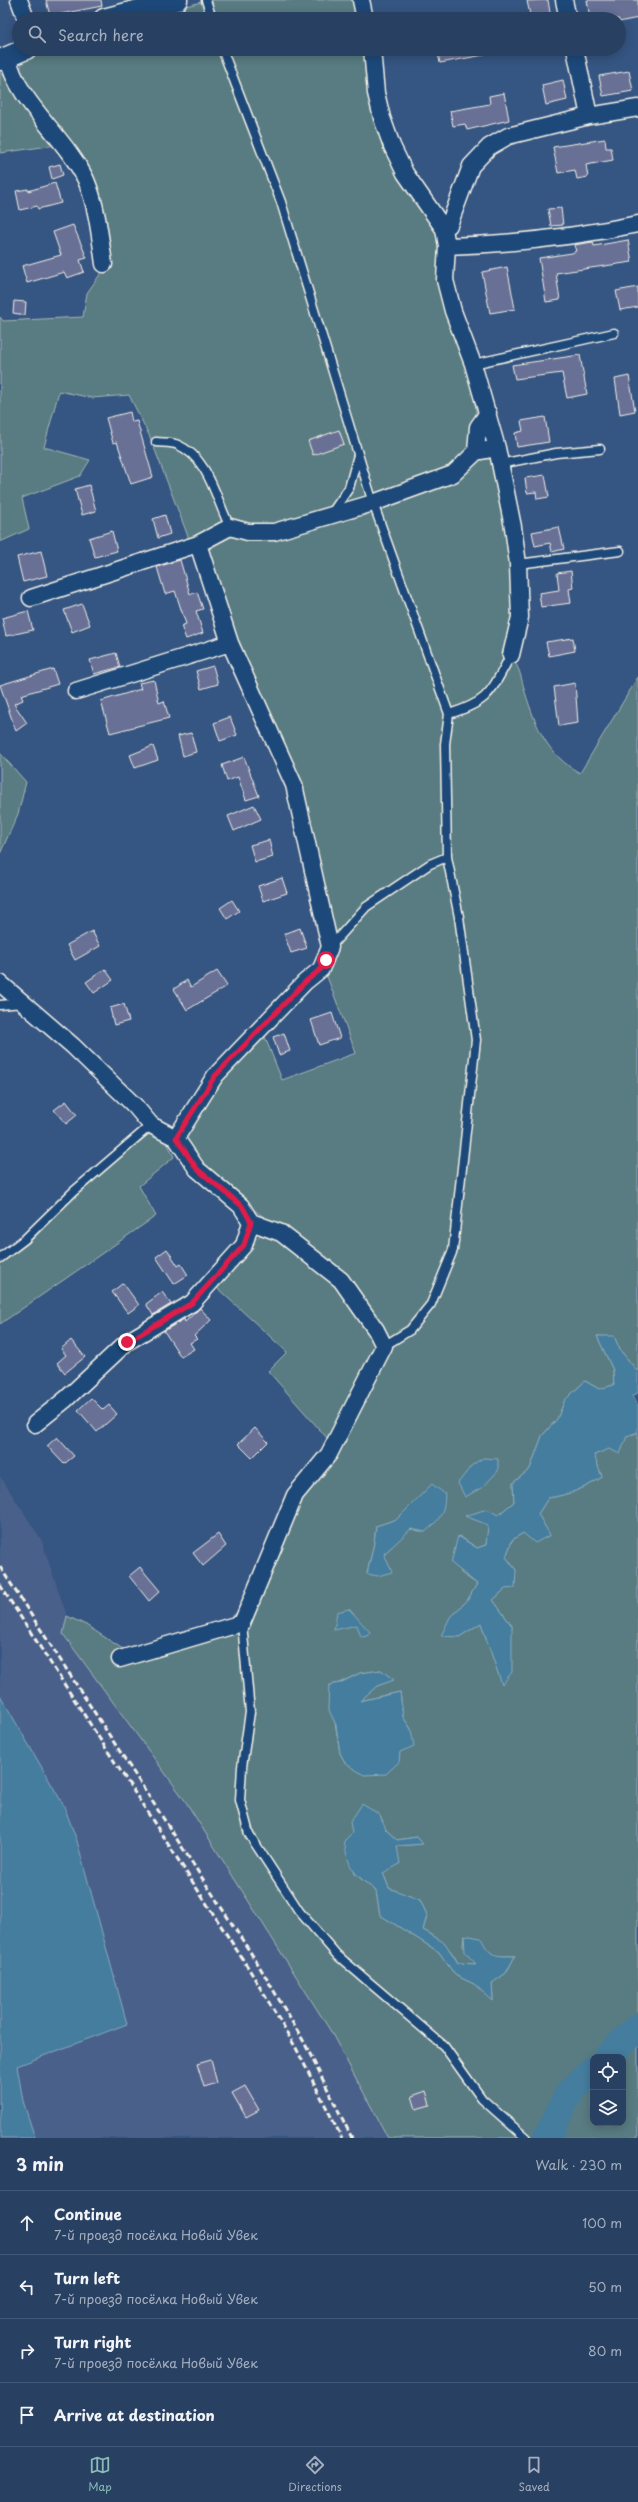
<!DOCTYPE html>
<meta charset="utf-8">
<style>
body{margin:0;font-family:"Playpen Sans",sans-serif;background:#304768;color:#f1f3f6}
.controls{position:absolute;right:12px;bottom:12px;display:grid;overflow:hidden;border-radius:8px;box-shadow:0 2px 10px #0003}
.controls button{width:36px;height:36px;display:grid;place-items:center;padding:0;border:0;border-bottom:1px solid #445977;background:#284062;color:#f1f3f6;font:20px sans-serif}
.stop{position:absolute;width:12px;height:12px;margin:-9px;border:3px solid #e11d48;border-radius:50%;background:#fff}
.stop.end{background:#e11d48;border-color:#fff;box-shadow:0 1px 4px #0008}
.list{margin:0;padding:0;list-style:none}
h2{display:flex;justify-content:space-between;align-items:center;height:52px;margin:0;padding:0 16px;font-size:17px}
h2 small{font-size:13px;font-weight:400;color:#a5afbe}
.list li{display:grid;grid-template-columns:26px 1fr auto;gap:12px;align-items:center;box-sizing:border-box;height:64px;padding:0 16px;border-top:1px solid #445977}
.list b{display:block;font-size:15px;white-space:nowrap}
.list p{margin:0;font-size:13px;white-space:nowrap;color:#a5afbe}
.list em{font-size:13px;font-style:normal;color:#a5afbe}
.icon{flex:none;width:22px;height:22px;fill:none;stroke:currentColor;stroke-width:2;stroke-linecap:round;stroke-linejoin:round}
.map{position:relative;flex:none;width:638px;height:2138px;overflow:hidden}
.search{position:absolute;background:#284062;box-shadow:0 2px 10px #0003;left:12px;right:12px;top:12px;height:44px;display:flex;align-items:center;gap:10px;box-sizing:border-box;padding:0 14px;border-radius:22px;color:#a5afbe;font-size:15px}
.sheet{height:308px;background:#284062}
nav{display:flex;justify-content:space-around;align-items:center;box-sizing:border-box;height:56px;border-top:1px solid #445977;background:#284062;font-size:11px;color:#a5afbe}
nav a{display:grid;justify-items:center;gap:2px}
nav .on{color:#8bbbb9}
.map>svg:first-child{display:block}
.built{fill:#48608a}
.green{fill:#597c82;stroke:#a6b6b5;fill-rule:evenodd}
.water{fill:#447d9e;stroke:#8aabbc}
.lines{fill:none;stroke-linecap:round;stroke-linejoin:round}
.river{stroke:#447d9e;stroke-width:28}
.building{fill:#676f96;stroke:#f4f1e8}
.service-casing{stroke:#f4f1e8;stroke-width:11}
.minor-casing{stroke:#f4f1e8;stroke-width:19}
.tertiary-casing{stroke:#f4f1e8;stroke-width:23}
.service{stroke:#1f4a7a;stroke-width:8}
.minor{stroke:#1f4a7a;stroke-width:16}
.tertiary{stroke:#1f4a7a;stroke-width:20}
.rail{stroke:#f4f1e8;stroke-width:3;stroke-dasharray:6 3;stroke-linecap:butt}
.route{stroke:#e11d48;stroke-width:5}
</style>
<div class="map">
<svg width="638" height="2138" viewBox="0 0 638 2138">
<rect width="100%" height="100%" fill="#355582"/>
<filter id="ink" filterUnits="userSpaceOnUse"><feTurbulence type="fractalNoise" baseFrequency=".025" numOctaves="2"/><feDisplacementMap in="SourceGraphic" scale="8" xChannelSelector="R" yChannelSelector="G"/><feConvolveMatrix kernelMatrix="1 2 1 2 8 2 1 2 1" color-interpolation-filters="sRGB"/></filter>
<g filter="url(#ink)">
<path class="built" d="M0 1476 41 1539 67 1616 63 1634 184 1799 330 2030 388 2138H35L23 2101 17 2066 127 2024 77 1841 64 1806 0 1695Z"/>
<path class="green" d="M209 0H355L360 19H137Z
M47 49H366L373 91 438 233 477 398 475 424 469 448 454 466 364 500 261 527 218 525 189 539 150 437 129 395 92 398 59 391 44 447 90 460 80 476 22 498 29 529 0 542V317L3 321 83 317 87 293 111 259 105 217 24 86 20 70 23 60Z
M0 72 19 92 56 145 0 153Z
M489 456 493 463 509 528 515 617 505 652C520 664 520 674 525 692 536 727 547 755 580 773L638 677V1372L620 1350 614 1337 597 1336 613 1370 614 1385 599 1389 585 1381 565 1400 557 1419 542 1436 530 1469 513 1483 514 1502 498 1515 466 1516 489 1525 486 1545 477 1548 459 1536 461 1573 477 1584 467 1601 450 1617 459 1637 481 1623 502 1684 512 1626 493 1600 505 1589 516 1570 506 1557 512 1540 523 1533 550 1536 538 1514 548 1498C568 1495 586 1488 602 1477L594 1455C610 1449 622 1438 638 1432V2138H388L330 2030 184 1799 63 1634 67 1616 86 1625 129 1653 228 1620 240 1610 299 1497 332 1457 381 1331 281 1229 244 1203 202 1166 185 1139V1130L215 1087 263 1032 282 1080 356 1053 326 974 314 854 236 642 208 554 212 544 227 535 316 527 366 515 408 496 479 458ZM432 1484 425 1532 411 1529 400 1537 367 1574 374 1543 376 1526 397 1519ZM381 1670 393 1680 377 1686 359 1701 400 1692 403 1717 411 1729 400 1752 346 1764 340 1753 329 1685 339 1683 360 1673ZM380 1815 386 1830 397 1840 417 1837 422 1844 397 1846 383 1873 389 1888 420 1900 427 1915 423 1930C439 1938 450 1947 458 1963L477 1964 463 1946 464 1935 496 1956H515L506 1973 492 1983 493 2000 474 1984 455 1975 439 1952 380 1915 376 1891 355 1874 344 1841ZM593 2057H623V2123H593Z
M0 753 26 782 18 814 0 854Z
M152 1132 168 1144 174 1157 139 1186 156 1216 0 1324V1264L29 1243 74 1193Z
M264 1233 276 1238 337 1285 373 1333 375 1349 370 1361 327 1438 268 1371 287 1352 217 1288 252 1241Z"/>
<path class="water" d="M597 1336H614L620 1350 638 1372V1393L632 1396 638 1405V1432L627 1436 620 1454 609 1449 594 1455 602 1477C586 1488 568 1495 548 1498L538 1514 550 1535 535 1543 523 1533 512 1540 506 1557 516 1570 515 1588 505 1589 493 1600 512 1626V1672L502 1685 481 1623 459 1637 441 1636 450 1617 467 1601 477 1584 451 1563 458 1536 477 1548 486 1545 488 1525 465 1516 487 1509 498 1515 514 1502 513 1483 530 1469 542 1436 557 1419 565 1400 585 1381 599 1389 614 1385 613 1370Z
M483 1458 498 1459V1471L483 1487 465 1497 458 1483 472 1465Z
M432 1484 445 1494C444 1513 441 1519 425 1532L411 1529 384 1554 392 1572 378 1576 367 1574 374 1543 376 1526 397 1519Z
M349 1609 370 1632 367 1636 361 1637 357 1625 334 1630 337 1612Z
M381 1670 394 1680 377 1686 360 1701 400 1692 403 1717 411 1729 414 1746 400 1752 399 1762 386 1774 364 1775 346 1764 340 1753 336 1725 328 1708 329 1685 340 1683 360 1673Z
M0 1695 64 1806 77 1841 127 2024 17 2066 23 2101 35 2138H0Z
M362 1804 380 1815 386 1830 397 1840 417 1837 423 1844 397 1846 400 1864 383 1873 389 1888 420 1900 427 1915 423 1930 445 1943 458 1963 476 1964 465 1952 464 1935 481 1938C490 1957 495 1956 515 1956L506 1973 492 1983 493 2001 474 1984 455 1975 439 1952 380 1915 376 1891C353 1872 349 1871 344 1841L352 1833 350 1822Z"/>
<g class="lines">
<path class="river" d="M607 2057 638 2027
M547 2138 569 2093 593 2070"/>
</g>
<path class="building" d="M46 0H101L102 6 50 16Z
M548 0 551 19H531L527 1Z
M587 0H638V18L619 22V19H590Z
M437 49H484V55L440 63Z
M629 71 633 91 603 96 599 76Z
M563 80 567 100 546 105 542 85Z
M504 93 509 120 467 130 465 124 453 126 450 111 490 104 489 96Z
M605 139 606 148H611L613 160 586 165 588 177 577 179 575 170 558 173 553 147Z
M60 164 63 175 52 179 49 167Z
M55 183 61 203 38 209 37 206 20 210 16 191 28 189V191Z
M561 208 563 225 551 226 548 209Z
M73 225 87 258 80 260 84 272 67 278 64 272 27 283 22 266 61 255 53 232Z
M628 240 632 262 556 273 560 300 546 302 539 258 572 253 576 251 574 245 593 242 594 246Z
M507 267 515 309 490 313 482 272Z
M638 287V307L620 310 616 291Z
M14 301 26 302 25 315 13 313Z
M580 355 587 394 567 398 562 373 515 379 512 365Z
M629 376 635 411 620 414 615 379Z
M130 412 132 422 137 421 153 477 131 484 117 442 113 443 106 418Z
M545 417 549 442 517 447 515 433 523 431 521 421Z
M339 430 344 444 313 455 308 441Z
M545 475 549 497 537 499 536 492 527 493 525 478Z
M89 485 96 511 82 515 75 489Z
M165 515 170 534 158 538 153 519Z
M559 527 564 549 552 552 550 543 535 546 532 532Z
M112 531 117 551 95 557 89 538Z
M41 551 47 576 23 582 17 557Z
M180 560 190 594 197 592 203 609 196 611 203 633 186 639 181 626 186 624 175 591 165 594 157 567Z
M571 571 573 588 569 589 571 603 541 607 539 593 559 590 557 573Z
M82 604 90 625 72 632 64 610Z
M28 611 33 630 6 636 2 618Z
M573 638 575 651 549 656 546 642Z
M116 653 120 667 94 674 90 660Z
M213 666 218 684 201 689 196 671Z
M53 669 58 684 21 695 23 700 14 704 27 723 16 731 0 685Z
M154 680 159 703 164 701 169 718 110 733 101 701 141 689 139 683Z
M575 683 578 723 559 726 554 687Z
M230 717 237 735 220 741 214 723Z
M191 733 196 752 183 756 178 736Z
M153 746 158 760 135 768 130 755Z
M244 757 259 796 246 800 238 777 227 781 222 765Z
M254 805 261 819 234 831 228 816Z
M269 840 273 857 255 862 250 845Z
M282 878 287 893 263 901 258 886Z
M232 900 239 911 227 919 220 908Z
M300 928 307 948 291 953 284 934Z
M92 931 100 946 75 960 67 945Z
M105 969 113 980 94 993 86 982Z
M217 971 227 986 187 1010 174 989 187 980 191 987Z
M124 1004 129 1021 114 1025 110 1008Z
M332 1013 340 1038 319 1045 311 1020Z
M284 1033 290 1051 279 1055 273 1037Z
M66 1101 77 1115 66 1124 54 1110Z
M167 1249 178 1266 181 1264 188 1275 174 1284 156 1257Z
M123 1283 139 1305 128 1313 112 1292Z
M162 1292 171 1304 153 1315 146 1304Z
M200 1308 211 1320 194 1336 197 1339 190 1343 194 1349 181 1357 164 1331 184 1319 185 1322Z
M71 1340 85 1357 65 1373 57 1363 66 1355 61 1349Z
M91 1398 103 1410 109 1405 117 1414 97 1432 78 1410Z
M255 1428 268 1442 252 1458 238 1444Z
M57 1437 74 1456 64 1464 47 1446Z
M218 1534 226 1546 203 1566 193 1553Z
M140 1567 160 1591 149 1601 129 1576Z
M211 2060 217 2083 204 2087 197 2064Z
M245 2086 259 2110 246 2117 232 2093Z
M426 2091 430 2105 416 2109 412 2096Z"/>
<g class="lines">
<g class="service-casing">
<path id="service" d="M206 0 212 19
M222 49 281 202 373 503 449 714 445 744 447 857 459 917 476 1040 453 1250 431 1304 410 1330 384 1346
M473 364 614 333
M156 442C163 443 172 442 178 445 209 458 216 500 230 527
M500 464 556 453 600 449
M331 514 349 488 358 455
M518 564 620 551
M449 714C491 701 490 692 511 655
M330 947 366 907 430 864 447 857
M0 1005 23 1003
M0 1258 25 1239 73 1192 151 1125
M242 1623 250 1712 242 1767 240 1800 249 1834 299 1911 337 1955 444 2046 482 2099 526 2138"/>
</g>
<g class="minor-casing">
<path id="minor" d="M19 0 26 19
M361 0 365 19
M564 0 568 19
M372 49 376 93 382 118 392 146 405 173 444 229 447 246 445 280 453 311 473 364 497 448 513 527 518 564 520 617 511 655
M575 49 589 116
M8 58C16 100 67 139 86 180 97 206 100 236 104 264
M444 229 449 225 471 166 489 147 508 136 589 116 638 108
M447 246C511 244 575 237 638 224
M476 452 478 427 488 413
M31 598 198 544 230 527 248 532H274L373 503 453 474 476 452 497 448
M76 691 230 643
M0 983 73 1046 135 1106 151 1125 176 1138 197 1169 241 1206 251 1222 244 1245 192 1303 127 1342 66 1399 35 1424
M176 1138 215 1076 305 982 321 969 330 947 294 785 230 643 198 544
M120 1659 242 1623 295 1495 329 1454 384 1346 376 1330 341 1280 281 1233 251 1222"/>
</g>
<g class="tertiary-casing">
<path id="tertiary" d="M104 19 177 0
M0 60 26 49"/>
</g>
<use href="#service" class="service"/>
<use href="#minor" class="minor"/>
<use href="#tertiary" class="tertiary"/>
<path class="rail" d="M0 1567 258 1964 304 2042 352 2138
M0 1585 249 1969 296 2048 342 2138"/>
</g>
</g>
<g class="lines" filter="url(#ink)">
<path class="route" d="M127 1342 192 1303 244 1245 251 1222 242 1206 197 1169 176 1138 215 1076 305 982 321 969 326 960"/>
</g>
</svg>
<div class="controls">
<button><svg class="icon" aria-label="locate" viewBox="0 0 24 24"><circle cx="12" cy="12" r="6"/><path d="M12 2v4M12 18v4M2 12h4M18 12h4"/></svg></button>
<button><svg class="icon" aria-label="layers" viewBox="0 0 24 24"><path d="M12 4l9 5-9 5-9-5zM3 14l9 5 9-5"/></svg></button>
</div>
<div class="stop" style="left:326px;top:960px"></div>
<div class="stop end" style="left:127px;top:1342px"></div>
<div class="search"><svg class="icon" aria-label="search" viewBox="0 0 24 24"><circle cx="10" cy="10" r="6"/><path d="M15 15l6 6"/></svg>Search here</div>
</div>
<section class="sheet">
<h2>3 min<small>Walk · 230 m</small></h2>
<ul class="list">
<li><svg class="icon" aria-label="ahead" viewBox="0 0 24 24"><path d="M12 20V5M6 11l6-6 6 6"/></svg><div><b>Continue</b><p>7-й проезд посёлка Новый Увек</p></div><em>100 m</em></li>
<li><svg class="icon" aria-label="left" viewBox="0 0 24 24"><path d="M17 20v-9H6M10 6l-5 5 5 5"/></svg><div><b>Turn left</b><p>7-й проезд посёлка Новый Увек</p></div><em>50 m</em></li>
<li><svg class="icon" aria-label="right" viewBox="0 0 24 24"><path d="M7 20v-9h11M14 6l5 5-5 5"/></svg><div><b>Turn right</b><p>7-й проезд посёлка Новый Увек</p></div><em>80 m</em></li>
<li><svg class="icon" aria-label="arrive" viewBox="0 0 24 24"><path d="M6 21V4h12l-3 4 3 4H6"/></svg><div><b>Arrive at destination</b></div></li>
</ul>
</section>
<nav>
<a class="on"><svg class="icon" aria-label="map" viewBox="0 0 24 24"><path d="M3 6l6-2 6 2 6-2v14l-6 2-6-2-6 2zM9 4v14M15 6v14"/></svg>Map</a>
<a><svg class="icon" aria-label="directions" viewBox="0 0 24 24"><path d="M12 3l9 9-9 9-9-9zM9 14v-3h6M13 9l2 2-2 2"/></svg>Directions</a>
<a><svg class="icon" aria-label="saved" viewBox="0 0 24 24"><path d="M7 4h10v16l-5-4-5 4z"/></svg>Saved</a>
</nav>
